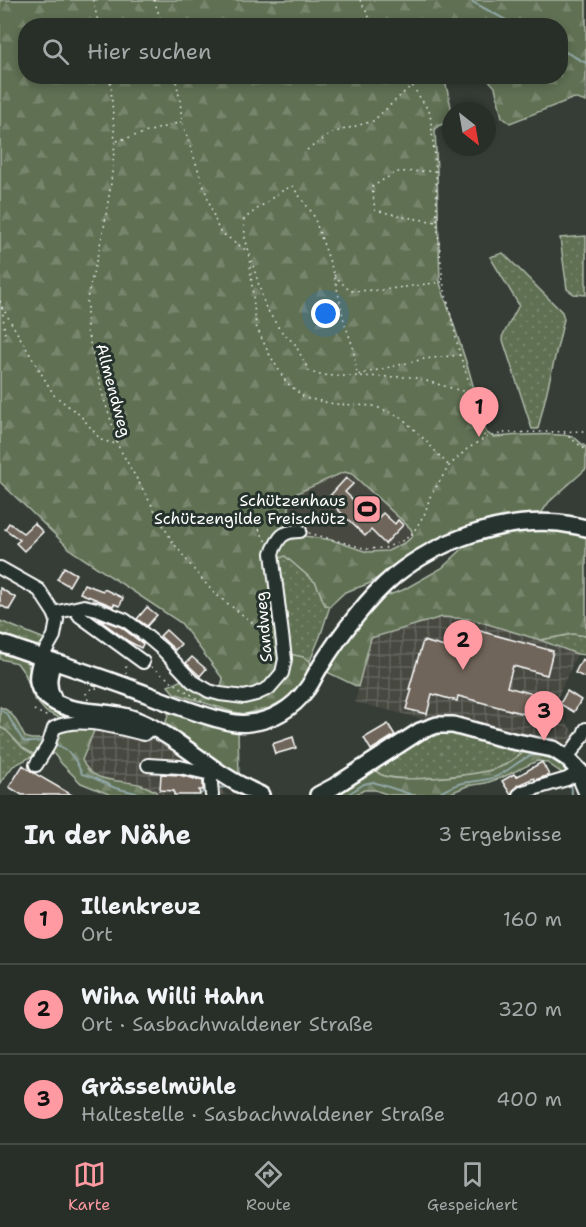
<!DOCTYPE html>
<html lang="de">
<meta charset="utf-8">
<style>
body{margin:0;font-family:"Shantell Sans",sans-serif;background:#343a34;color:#f1f3f6}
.compass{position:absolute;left:442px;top:102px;width:54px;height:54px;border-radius:50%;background:#282e28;box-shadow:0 3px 9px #0003;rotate:149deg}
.you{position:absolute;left:326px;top:314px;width:21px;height:21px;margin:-15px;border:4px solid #fff;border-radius:50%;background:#1a73e8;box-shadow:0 0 0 9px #1a73e833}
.badge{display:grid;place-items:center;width:39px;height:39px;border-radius:50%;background:#ff9aa2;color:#111;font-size:20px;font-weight:700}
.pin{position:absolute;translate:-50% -50px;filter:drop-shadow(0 2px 3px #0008)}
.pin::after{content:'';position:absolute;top:32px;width:21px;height:18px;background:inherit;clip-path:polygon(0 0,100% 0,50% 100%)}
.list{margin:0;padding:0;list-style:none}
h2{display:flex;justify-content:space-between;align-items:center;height:78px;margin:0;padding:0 24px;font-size:26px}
h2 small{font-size:20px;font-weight:400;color:#a5a8a8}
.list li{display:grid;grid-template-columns:39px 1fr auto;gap:18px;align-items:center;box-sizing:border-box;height:90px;padding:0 24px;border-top:2px solid #444a45}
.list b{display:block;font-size:22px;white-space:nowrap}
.list p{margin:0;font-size:20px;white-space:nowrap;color:#a5a8a8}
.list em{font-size:20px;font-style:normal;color:#a5a8a8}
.icon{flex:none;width:33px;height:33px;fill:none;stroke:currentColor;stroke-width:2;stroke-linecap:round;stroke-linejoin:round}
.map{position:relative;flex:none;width:586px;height:795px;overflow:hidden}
.search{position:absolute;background:#282e28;box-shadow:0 3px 9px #0003;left:18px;right:18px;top:18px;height:66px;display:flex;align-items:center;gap:15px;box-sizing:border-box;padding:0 21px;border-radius:24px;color:#a5a8a8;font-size:22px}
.sheet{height:348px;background:#282e28}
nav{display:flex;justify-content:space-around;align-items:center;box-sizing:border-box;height:84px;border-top:2px solid #444a45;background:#282e28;font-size:16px;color:#a5a8a8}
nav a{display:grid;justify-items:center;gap:3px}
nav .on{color:#ff9aa2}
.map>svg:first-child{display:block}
.built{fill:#474941}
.industrial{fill:url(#industrial-grid)}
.grass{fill:url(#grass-dots);stroke:#afb8a8;stroke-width:1.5}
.forest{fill:url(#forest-firs);stroke:#afb8a8;stroke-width:1.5;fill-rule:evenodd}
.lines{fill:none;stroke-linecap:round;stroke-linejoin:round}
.stream{stroke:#91a7a7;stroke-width:2}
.building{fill:#70655a;stroke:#fff;stroke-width:1.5}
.minor-casing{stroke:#fff;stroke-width:16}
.major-casing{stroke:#fff;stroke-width:20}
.path{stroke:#fff;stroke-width:1.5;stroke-dasharray:1.5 4.5;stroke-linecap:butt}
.minor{stroke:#26332d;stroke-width:12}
.major{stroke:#26332d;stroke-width:15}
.labels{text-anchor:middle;stroke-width:6;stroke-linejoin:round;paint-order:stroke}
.street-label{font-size:16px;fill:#fff;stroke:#26332d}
.poi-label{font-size:16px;fill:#fff;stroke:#26332d;text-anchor:end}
</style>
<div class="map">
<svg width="586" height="795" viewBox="0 0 586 795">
<defs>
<pattern id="industrial-grid" width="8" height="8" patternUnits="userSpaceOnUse" patternTransform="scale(1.5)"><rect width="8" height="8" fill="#474941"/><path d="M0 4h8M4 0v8" fill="none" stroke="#63645e"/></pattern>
<pattern id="grass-dots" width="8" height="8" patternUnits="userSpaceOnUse" patternTransform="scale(1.5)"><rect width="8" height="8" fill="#5f7052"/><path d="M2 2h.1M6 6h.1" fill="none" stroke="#77856c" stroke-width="1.8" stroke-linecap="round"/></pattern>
<pattern id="forest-firs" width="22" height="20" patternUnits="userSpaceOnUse" patternTransform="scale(1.5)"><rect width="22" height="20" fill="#5f7052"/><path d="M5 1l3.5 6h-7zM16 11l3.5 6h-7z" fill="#77856c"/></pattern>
</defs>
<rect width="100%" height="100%" fill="#353d36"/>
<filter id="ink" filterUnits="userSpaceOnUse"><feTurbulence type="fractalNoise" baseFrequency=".0167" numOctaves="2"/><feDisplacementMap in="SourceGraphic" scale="12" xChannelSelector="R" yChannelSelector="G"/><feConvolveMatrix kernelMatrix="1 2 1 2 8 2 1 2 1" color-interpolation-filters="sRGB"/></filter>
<g filter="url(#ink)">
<path class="built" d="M344 472 352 474 411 529 413 536 406 542 388 551 367 552 332 540 298 535 289 520V501L295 494Z"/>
<path class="industrial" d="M442 617 471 619 540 640 577 654 554 705 578 739 562 759 434 729 427 720 355 702 371 638Z
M97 722 148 728 224 782 222 791 227 795H157L156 791 138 784 110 781 93 774 85 768 82 760Z"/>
<path class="grass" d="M586 236V295L574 294 567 289 560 238Z
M503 253 562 312 564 319 538 429H532L502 337 519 305 490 257Z
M284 555 316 583 325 604 330 606 321 634 310 661 303 657 289 654 287 615 277 559Z
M0 621 47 640 37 646 0 636Z
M573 634 586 636V655L577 654 540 640Z
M0 648 26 659 37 690 114 717 65 720 46 712 34 698 25 674 17 663 0 659Z
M0 727 7 730 23 748 35 755 13 766 0 783Z
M452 729 530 748C518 754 510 764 498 768 477 775 401 784 382 775 378 774 374 769 371 766L422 734Z"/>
<path class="forest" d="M0 0H586V102L574 98 510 123 502 117 495 87 486 77 560 76V26H26V76L442 77 446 85 452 111H451V117L449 122 438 126 435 130 437 172 440 283 469 371 486 432 493 437C509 436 562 431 575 438 579 441 582 445 586 447V469L549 502 540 515 440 539 407 557 384 574 368 584 345 592 330 606 325 605 316 583 285 556 278 559 287 615 289 654 303 657 310 661 312 670 289 697 269 708 245 714 233 712 174 693 168 686 184 679 218 696 223 679 181 623 72 551 0 482ZM344 472 352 474 411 529 413 536 406 542 388 551 367 552 332 540 298 535 289 520V501L295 494Z
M562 529 586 531V636L573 634 540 640 471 619 442 617 371 638 358 687 325 671 362 617 380 598 403 590 442 568 472 540 503 532Z
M0 707C14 711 18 725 25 737L31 739H44L43 747 35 755 23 748 7 731 0 727Z
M170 709 238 728 239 778 165 725Z
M96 726 82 760C92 784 117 779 138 784 144 785 150 789 156 791L157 795H111L81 783 62 764 49 748 56 730Z
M530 748 562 759 570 772 562 773 546 762 537 761 503 777 486 783 467 786 446 795H389L375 790H364L355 795H329L371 766C374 769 378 774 382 775 401 784 477 775 498 768 510 764 518 754 530 748Z"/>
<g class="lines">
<path class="stream" d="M469 0 517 26
M560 49 586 63
M0 710 7 714 23 741C30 744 38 740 46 742
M54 744C70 749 76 760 82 774L92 777 115 788 145 795
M571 780 572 795
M216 788 229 787
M194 795 208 791
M347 795 364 784 373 782 413 795
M436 795C444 791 453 785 462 783 473 781 484 781 495 777 514 770 527 747 549 758 556 761 563 766 567 772"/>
</g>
<path class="building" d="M346 478 353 484 345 492 375 521 383 513 395 524 398 520 403 525 385 544 371 530 365 536 327 499Z
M9 523 23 533 34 523 43 532 24 551 16 543 20 540 5 529Z
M64 567 76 574 69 586 57 579Z
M84 584 103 591 104 589 123 598 120 606 114 604 113 606 80 593Z
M0 588 16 598 9 610 0 605Z
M147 607 157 615 147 626 137 619Z
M97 618 121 627 143 644 141 648 128 641Z
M469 628 553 651 547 675 513 666 507 687 537 695 532 716 458 696 457 701 432 694 427 714 406 709 412 689H409L423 641 463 652Z
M166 630 181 644 175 650 160 636Z
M192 657 206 669 200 676 186 663Z
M582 659 586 661V678L575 673Z
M567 691 581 700 574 712 560 704Z
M388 724 395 735 371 750 364 738Z
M293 737 296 748 275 754 272 744Z
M542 762 549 775 535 780 534 778 518 785 514 789 511 795 502 781 514 774 516 777Z
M23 765 32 772 72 795H22L9 787Z
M161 774 179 775 203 781V790H199L200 795H174V791L160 790Z"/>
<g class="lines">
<g class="minor-casing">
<path id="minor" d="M0 568 39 590 54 613 57 620 54 636 42 657
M75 609 80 616 143 662
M54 613 84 606 97 609 125 620 144 634 163 650 192 681 209 691 220 694 244 697 256 694 269 688 282 673 285 659 272 553C279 537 282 531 300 531
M567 758 583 736 586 729
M36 765 48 746 54 728C79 715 118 728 144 734L153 726
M148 765 180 767 211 774
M212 767 211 783 212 795
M519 795 523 792 567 779 580 771 581 783 586 795"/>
</g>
<g class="major-casing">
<path id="major" d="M0 643C43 658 86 672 128 687 157 698 185 710 214 718 225 721 237 725 249 723 272 721 293 708 306 690 312 683 315 674 320 667 331 649 344 631 357 615 368 601 381 587 394 576 439 540 501 518 559 523 568 524 577 526 586 528
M42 657C38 671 33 685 46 696 70 717 106 708 134 719 163 730 185 748 209 765 225 777 243 787 261 795
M53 698C46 685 49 675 53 661
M318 795 335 786 420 731 437 725H453L512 741 553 749 567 758 586 778"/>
</g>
<path class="path" d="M93 0 99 26
M154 0 163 26
M360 0 374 26
M110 76 115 142 111 183 104 228 87 299V331L103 396 115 433 117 444 172 541 195 571 214 593 257 626 272 642
M175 76 180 100 182 122 219 231 247 251
M406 76 430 113 436 171 437 222 443 282 460 355 473 394 477 416 485 438
M117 141 181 122
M307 150 332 133 373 121 411 86
M435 171 396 172 372 187 375 210 404 217 437 222
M249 255 256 326 268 352 286 382 305 398 335 404 374 406 401 417 425 440 449 466
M334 275 350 291 382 290 442 282
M0 301 2 307 54 395 80 415 101 440 116 444
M2 308 6 341
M460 355 424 359 357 375 353 347 344 321 334 274 313 214 292 186 280 192 244 219 245 238 265 306 280 330 295 344 309 371 319 375 336 376 412 377 473 394
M564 433 586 450
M280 506 286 522
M259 529 266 542
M309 533 367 549 385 548 404 540 413 533 425 513 430 497 449 466 467 449 485 438 503 433 586 431
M151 667 202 702
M126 674V664
M88 700 86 694 91 689 97 688
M34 710 50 718"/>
<use href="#minor" class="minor"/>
<use href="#major" class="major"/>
</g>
</g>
<defs>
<g id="stadium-square" transform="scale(1.5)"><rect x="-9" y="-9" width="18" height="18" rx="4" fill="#ff9aa2" stroke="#26332d"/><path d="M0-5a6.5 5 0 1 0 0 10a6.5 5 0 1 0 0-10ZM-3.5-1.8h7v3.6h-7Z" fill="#111"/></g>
</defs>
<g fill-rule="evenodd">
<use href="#stadium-square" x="367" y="509"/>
</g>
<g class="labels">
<g class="street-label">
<text transform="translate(114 390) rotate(75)" y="6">Allmendweg</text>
<text transform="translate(263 627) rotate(-95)" y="6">Sandweg</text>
</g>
<g class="poi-label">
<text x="346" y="506">Schützenhaus<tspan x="346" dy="18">Schützengilde Freischütz</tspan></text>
</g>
</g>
</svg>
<svg class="compass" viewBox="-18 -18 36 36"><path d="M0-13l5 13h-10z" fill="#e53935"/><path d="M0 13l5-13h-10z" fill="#a5a8a8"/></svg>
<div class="you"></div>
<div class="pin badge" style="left:479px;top:437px">1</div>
<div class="pin badge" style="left:463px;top:670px">2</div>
<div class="pin badge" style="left:544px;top:741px">3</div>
<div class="search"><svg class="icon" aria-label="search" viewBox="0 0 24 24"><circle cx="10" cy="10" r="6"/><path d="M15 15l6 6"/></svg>Hier suchen</div>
</div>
<section class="sheet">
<h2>In der Nähe<small>3 Ergebnisse</small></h2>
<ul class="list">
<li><span class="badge">1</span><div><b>Illenkreuz</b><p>Ort</p></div><em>160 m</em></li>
<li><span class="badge">2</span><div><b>Wiha Willi Hahn</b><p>Ort · Sasbachwaldener Straße</p></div><em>320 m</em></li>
<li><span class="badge">3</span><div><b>Grässelmühle</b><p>Haltestelle · Sasbachwaldener Straße</p></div><em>400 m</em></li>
</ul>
</section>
<nav>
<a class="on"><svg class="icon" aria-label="map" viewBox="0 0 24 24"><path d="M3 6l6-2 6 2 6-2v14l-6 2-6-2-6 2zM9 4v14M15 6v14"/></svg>Karte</a>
<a><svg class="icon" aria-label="directions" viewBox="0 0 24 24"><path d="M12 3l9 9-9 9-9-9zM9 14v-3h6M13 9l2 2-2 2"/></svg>Route</a>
<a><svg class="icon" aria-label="saved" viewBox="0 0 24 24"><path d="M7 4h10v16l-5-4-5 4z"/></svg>Gespeichert</a>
</nav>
